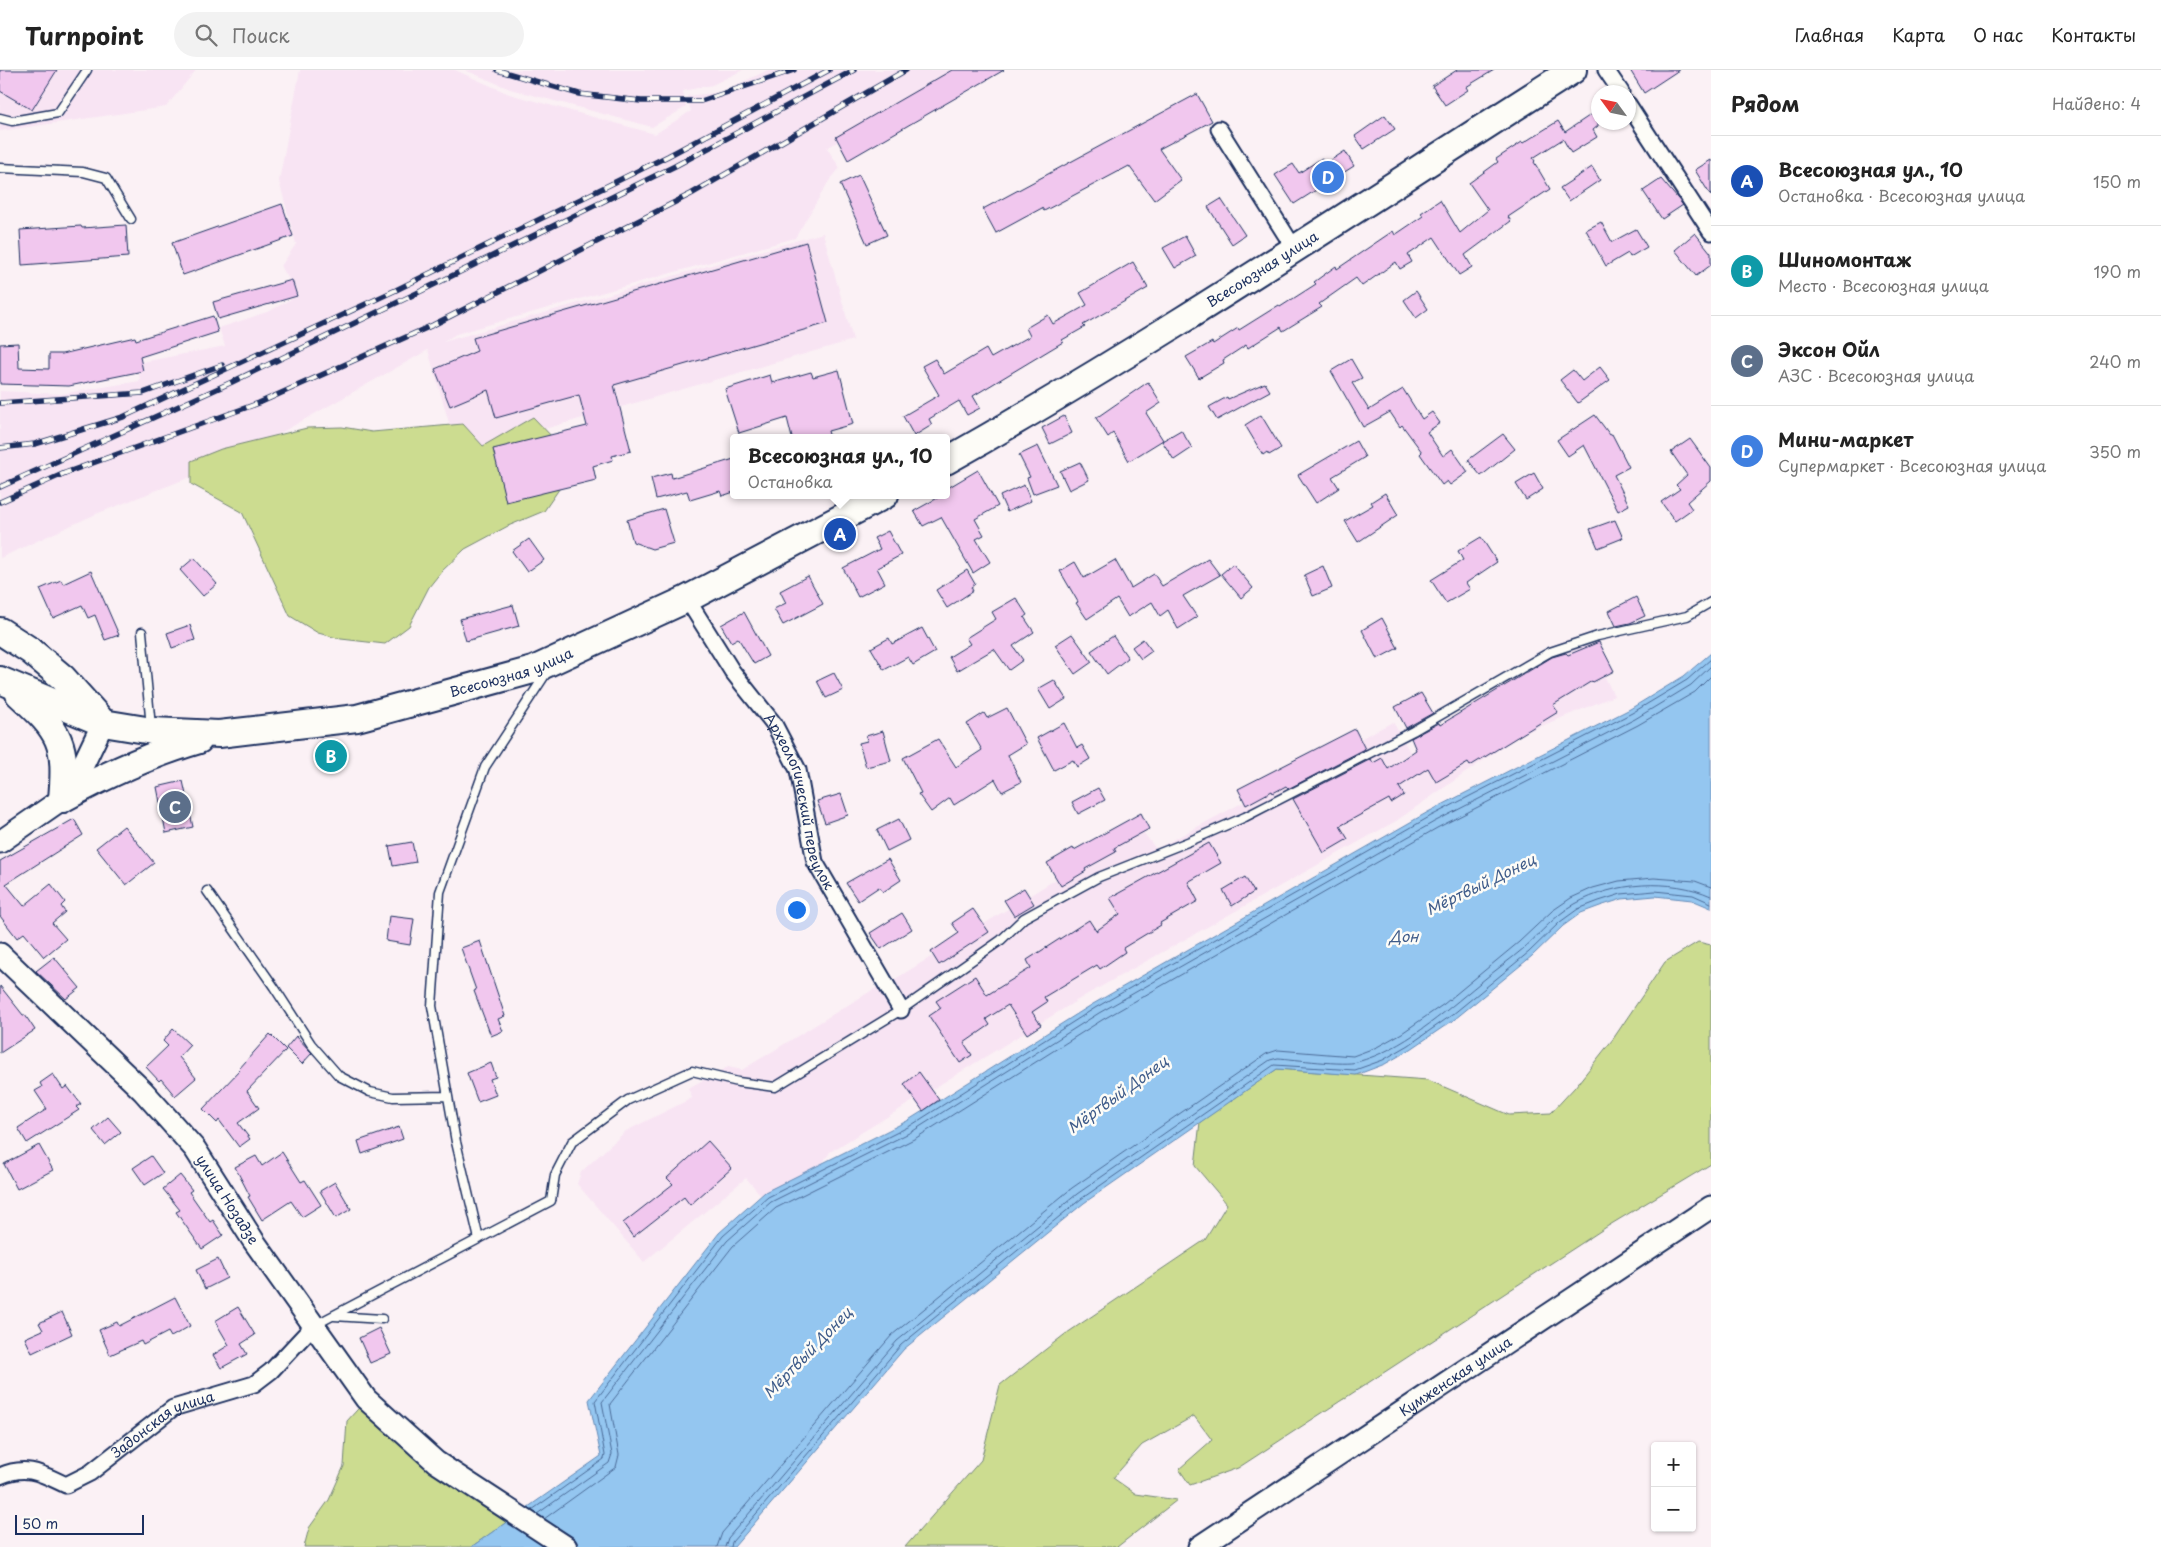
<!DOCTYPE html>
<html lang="ru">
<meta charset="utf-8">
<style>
body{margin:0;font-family:"Playpen Sans",sans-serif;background:#f2f2f2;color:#222}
.controls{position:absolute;right:15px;bottom:15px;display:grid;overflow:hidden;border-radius:5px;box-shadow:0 1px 4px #0004}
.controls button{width:45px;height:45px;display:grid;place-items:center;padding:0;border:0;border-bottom:1px solid #e0e0e0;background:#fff;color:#222;font:25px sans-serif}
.compass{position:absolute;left:1591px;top:15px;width:45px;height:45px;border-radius:50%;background:#fff;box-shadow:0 1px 4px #0004;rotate:303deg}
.scale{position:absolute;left:15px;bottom:12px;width:129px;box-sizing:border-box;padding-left:5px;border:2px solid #1b2f5e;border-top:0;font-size:14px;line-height:18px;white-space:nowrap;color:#1b2f5e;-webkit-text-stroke:4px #fdfcf7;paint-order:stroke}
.you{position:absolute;left:796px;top:839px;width:18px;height:18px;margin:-12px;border:4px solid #fff;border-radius:50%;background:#1a73e8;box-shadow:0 0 0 8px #1a73e833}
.badge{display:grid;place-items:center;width:32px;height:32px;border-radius:50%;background:#7c3aed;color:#fff;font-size:16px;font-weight:700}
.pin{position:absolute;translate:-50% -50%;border:2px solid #fff;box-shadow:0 1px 5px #0006}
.popup{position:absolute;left:730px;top:364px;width:220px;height:65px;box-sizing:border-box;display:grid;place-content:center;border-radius:5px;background:#fff;filter:drop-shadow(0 1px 4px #0005);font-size:16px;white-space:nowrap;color:#767676}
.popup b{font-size:19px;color:#222}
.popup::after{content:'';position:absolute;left:50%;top:100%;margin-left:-10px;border:10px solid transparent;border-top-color:#fff}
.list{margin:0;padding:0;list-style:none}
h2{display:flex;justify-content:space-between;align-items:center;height:65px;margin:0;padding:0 20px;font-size:21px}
h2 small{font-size:16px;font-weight:400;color:#767676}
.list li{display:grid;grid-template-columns:32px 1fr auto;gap:15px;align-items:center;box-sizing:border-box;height:90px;padding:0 20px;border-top:1px solid #e0e0e0}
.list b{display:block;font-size:19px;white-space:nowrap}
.list p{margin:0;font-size:16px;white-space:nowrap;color:#767676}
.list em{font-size:16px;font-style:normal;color:#767676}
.icon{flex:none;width:28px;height:28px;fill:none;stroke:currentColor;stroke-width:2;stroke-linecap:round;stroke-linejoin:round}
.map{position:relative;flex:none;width:1711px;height:1477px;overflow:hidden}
header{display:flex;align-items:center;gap:30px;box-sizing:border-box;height:70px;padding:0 25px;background:#fff;border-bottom:1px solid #e0e0e0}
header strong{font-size:24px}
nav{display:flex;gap:28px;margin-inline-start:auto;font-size:18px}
.search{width:350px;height:45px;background:#f2f2f2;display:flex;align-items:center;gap:12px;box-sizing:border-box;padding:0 18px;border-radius:28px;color:#767676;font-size:19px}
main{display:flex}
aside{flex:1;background:#fff}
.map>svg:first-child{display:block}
.built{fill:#f8e4f3}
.green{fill:#ccdc90;stroke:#748677}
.water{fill:#94c6f0;stroke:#648ab6}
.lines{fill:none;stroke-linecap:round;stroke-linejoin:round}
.shore{stroke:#4b6b98;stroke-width:1}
.building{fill:#f1c7ee;stroke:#1b2f5e}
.lane-casing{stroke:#1b2f5e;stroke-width:11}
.street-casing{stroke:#1b2f5e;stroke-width:19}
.secondary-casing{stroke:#1b2f5e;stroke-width:25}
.highway-casing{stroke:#1b2f5e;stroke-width:30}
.lane{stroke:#fdfcf7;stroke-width:8}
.street{stroke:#fdfcf7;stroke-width:15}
.secondary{stroke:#fdfcf7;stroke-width:21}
.highway{stroke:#fdfcf7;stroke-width:26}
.rail-casing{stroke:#1b2f5e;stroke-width:5.5}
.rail{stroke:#fdfcf7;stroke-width:4;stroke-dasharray:11;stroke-linecap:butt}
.labels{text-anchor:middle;stroke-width:5;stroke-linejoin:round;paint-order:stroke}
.street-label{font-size:14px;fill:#1b2f5e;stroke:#fdfcf7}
.water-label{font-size:15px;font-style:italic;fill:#3f5c8a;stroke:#fdfcf7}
</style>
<header>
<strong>Turnpoint</strong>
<div class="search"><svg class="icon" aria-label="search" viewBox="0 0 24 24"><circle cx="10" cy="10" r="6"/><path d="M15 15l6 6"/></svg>Поиск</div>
<nav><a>Главная</a><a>Карта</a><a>О нас</a><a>Контакты</a></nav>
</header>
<main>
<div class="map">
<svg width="1711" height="1477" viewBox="0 0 1711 1477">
<rect width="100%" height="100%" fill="#fbf1f5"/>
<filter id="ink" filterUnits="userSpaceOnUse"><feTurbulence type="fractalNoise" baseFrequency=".02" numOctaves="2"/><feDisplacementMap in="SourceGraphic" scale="10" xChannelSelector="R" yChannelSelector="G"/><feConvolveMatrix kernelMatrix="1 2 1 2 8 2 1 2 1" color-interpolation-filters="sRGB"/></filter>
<g filter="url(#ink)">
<path class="built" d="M0 0H196L166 37 0 61Z
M300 0H455L509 24 655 64 691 41 687 26 722 22 768 0H956L827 78 840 98 829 111 795 168 456 264 443 272 823 163 853 270 458 384 428 280 229 392 96 444 0 488V321L61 324 140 311 138 293 225 276 219 258 270 241 298 225 281 196 296 174 279 111Z
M465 0H743L712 15 683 21 686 37 652 57 510 19Z
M1587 569 1614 626 1520 665 1396 751 1086 925 830 1082 799 1128 776 1142 746 1108 644 1192 577 1114 581 1102 626 1061 692 1028 688 1018 728 997 742 1000 879 916 892 911 1058 808 1143 762 1156 779 1268 719 1278 711 1393 652 1414 689 1559 602 1551 587Z"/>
<path class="green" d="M533 347 577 393 544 441 508 456 465 479 441 502 429 517 409 556 385 574 341 569 318 563 290 546 242 442 191 414V391L221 379 307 358 342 357 372 362 463 354 483 376Z
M1698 872 1711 875V1094L1608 1156 1238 1398 1190 1415 1179 1399 1212 1370 1194 1346 1142 1375 1113 1408 1136 1424 1177 1430 1117 1477H905L981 1390 1000 1315 1064 1265 1205 1170 1227 1134 1195 1096 1200 1052 1277 999 1428 1010 1509 1045 1551 1043 1575 1017 1613 969 1665 892Z
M366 1330 517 1445 471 1477H304L309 1458 329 1430 344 1396 347 1351Z"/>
<path class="water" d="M1711 583V838L1692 830 1655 826 1622 829 1600 836 1581 843 1563 856 1532 886 1455 949 1411 979 1385 994 1356 1005 1277 999 1084 1133 904 1279 734 1477H471L601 1386 589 1330 719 1163 765 1122 907 1051 1093 934 1428 742 1630 639 1684 606Z"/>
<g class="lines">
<path class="shore" d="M532 1440 604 1389 605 1385 595 1331 723 1166 768 1127 910 1056 1095 938 1431 746 1632 643 1687 610 1711 589
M537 1444 609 1393 612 1384 602 1332 727 1171 771 1132 913 1061 1099 943 1434 752 1635 649 1691 615 1711 596
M544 1449 616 1397 619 1385 610 1334 733 1176 776 1138 916 1068 1102 950 1437 758 1638 655 1695 622 1711 606
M717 1477 722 1463 892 1265 1072 1118 1266 984 1278 980 1353 986 1377 977 1402 963 1444 934 1519 872 1552 841 1571 828 1593 818 1619 811 1654 808 1695 811 1711 817
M725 1477 728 1468 897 1271 1077 1124 1270 990 1278 988C1294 989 1344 996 1357 992 1404 979 1442 944 1480 913 1494 901 1510 890 1524 878 1541 863 1555 845 1575 834 1614 812 1671 808 1711 826
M731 1477 732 1472 901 1275 1081 1129 1274 995 1355 1000 1383 990 1409 975 1452 945 1529 882 1560 852 1578 839 1599 831 1621 824 1655 821 1693 825 1711 833"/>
</g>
<path class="building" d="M0 0H57L32 40 0 21Z
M952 0H1004L848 90 836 67Z
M1457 0H1494L1466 17 1468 20 1445 35 1432 16Z
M1630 0H1679L1644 23Z
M1197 24 1212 51 1159 79 1181 110 1154 130 1129 96 1044 141 1042 138 996 163 983 139Z
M1598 40V56L1593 60 1597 67 1571 83 1563 69 1533 88 1535 91 1534 92 1550 119 1508 147 1511 151 1465 185 1472 197 1459 205 1434 167 1408 185 1412 192 1400 199 1396 192 1362 216 1356 208 1319 234 1322 237 1283 261 1281 257 1248 278 1246 275 1223 290 1224 293 1199 308 1186 287 1212 272 1213 274 1238 258 1239 260 1279 235 1280 237 1316 214 1314 212 1336 196 1337 199 1393 161 1395 165 1423 146 1421 143 1440 130 1460 163 1488 140 1469 113 1498 92 1496 89 1522 72 1523 73 1558 51 1565 62Z
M1385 45 1395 59 1364 79 1355 66Z
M1345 81 1354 96 1294 134 1275 105 1293 94 1299 103 1322 88 1325 94Z
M1711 90V126L1695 100Z
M1592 97 1600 110 1569 131 1560 118Z
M859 105 887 165 867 174 840 114Z
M1661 109 1683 135 1662 149 1643 121Z
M1221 129 1245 165 1232 174 1208 137Z
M282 134 293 166 183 205 172 173Z
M1601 152 1612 172 1636 159 1647 177 1630 187 1628 183 1606 196 1586 160Z
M126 155 128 187 22 195 20 160 81 156 82 158Z
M1695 163 1711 183V195L1696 206 1675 180Z
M1185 166 1196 186 1175 198 1163 178Z
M806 172 828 253 614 315 631 381 612 386 613 390 593 396 596 410 506 432 493 379 587 356 579 325 496 348 488 320 450 336 435 299 477 281 473 268Z
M1133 192 1148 218 1083 255 1085 257 1062 270 1063 272 973 326 980 338 967 345 959 331 929 349 932 355 914 366 903 346 939 325 922 296 935 289 944 304 986 279 991 288 1030 266 1026 258 1048 245 1053 254 1087 235 1080 223Z
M292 210 297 226 218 249 213 232Z
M1416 221 1428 239 1416 248 1404 230Z
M213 246 218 262 140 287 143 301 69 316 0 314V274L18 273 19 298 49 299V284H62L135 267 136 270Z
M1351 289 1362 308 1352 313 1369 340 1403 319 1422 349 1432 342 1440 353 1427 362 1443 386 1452 379 1468 402 1450 415 1447 411 1442 415 1420 384 1422 382 1402 355 1400 357 1390 342 1363 357 1331 301Z
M1600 297 1610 310 1578 333 1560 310 1573 300 1582 311Z
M839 300 853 354 828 361 830 368H792L787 348 739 363 725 319 770 305 772 313 811 302 813 307Z
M1148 312 1161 333 1146 343 1163 370 1129 391 1113 363 1108 367 1096 348Z
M1265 313 1270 321 1217 350 1209 337 1227 327 1228 329Z
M1261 345 1281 378 1269 385 1267 382 1263 385 1245 355Z
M1595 345 1610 365 1612 364 1629 397 1614 405 1629 435 1618 441 1584 375 1568 386 1557 370Z
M1064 346 1072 363 1050 374 1042 358Z
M1181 360 1192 378 1174 390 1162 371Z
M1503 364 1515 379 1481 406 1468 390Z
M1690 369 1711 398V411L1687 432 1692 439 1675 451 1661 432 1680 419 1676 415 1687 405 1671 382Z
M1356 371 1365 387 1332 407 1339 418 1316 433 1298 405Z
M1038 376 1057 415 1033 424 1027 408 1030 407 1019 385Z
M734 389V422L722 426 720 421 690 430 687 421 656 429 651 408 671 403 672 408Z
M1080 392 1089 410 1069 420 1060 401Z
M978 400 998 436 975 449 984 465 976 469 990 492 973 503 941 447 923 456 914 441 943 425H946V419Z
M1534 403 1543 419 1526 430 1516 414Z
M1024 415 1031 431 1007 442 1000 426Z
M1385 423 1398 445 1358 472 1345 451 1373 435 1371 432Z
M664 439 674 473 652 479 633 472 627 450Z
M1615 450 1623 468 1598 478 1590 459Z
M888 461 901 485 877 498 885 513 858 527 843 498 880 479 874 468Z
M1481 467 1497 492 1466 513 1470 519 1446 533 1431 510 1463 490 1458 481Z
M529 469 544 490 527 502 512 481Z
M194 488 217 514 203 526 180 500Z
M1208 489 1220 505 1183 526 1197 547 1178 559 1168 540 1160 546 1152 532 1128 547 1117 529 1087 549 1076 533 1078 532 1060 501 1075 492 1084 508 1115 490 1131 518 1154 504 1162 516Z
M1233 494 1253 518 1241 528 1221 504Z
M1323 496 1332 518 1313 526 1304 505Z
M967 500 975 514 971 517 973 521 947 538 936 520Z
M91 501 119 565 105 570 95 545 88 548 82 535 53 548 40 519 61 510 63 514Z
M808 506 823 534 783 555 774 539 786 533 780 521Z
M1636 527 1645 546 1630 553 1616 556 1609 541Z
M1016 528 1027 545 1024 547 1034 562 1013 576 1023 590 1009 600 994 579 957 601 949 587 970 574 966 568 996 549 992 542Z
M513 535 519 556 466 571 460 549Z
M744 542 768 586 754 594 738 568 731 572 721 555Z
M1382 548 1398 578 1377 589 1362 560Z
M190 555 195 570 172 578 167 563Z
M922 558 935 582 913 595 908 587 884 600 871 578 889 568 892 574Z
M1072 564 1092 592 1075 604 1055 575Z
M1113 566 1128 588 1107 604 1091 581Z
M1143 569 1152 581 1141 589 1132 577Z
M1599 572 1614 601 1593 612 1592 611 1553 635 1558 642 1470 696 1468 693 1436 712 1428 698 1399 717 1404 725 1391 733 1389 729 1340 756 1348 769 1324 783 1293 729 1371 689 1373 693 1382 688 1388 699 1416 680 1411 668 1439 653 1440 655 1552 587 1566 583 1568 585Z
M834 603 843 620 826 628 817 611Z
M1054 610 1066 629 1050 639 1038 619Z
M1421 623 1433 643 1406 658 1395 637Z
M1007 638 1026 674 1008 685 1021 712 1002 722 995 709 954 735 950 728 931 742 918 724 921 723 903 688 938 669 956 697 982 680 967 654 984 643 987 648Z
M1064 653 1077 678 1082 675 1090 689 1077 697 1073 690 1054 700 1037 668Z
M1355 659 1365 679 1288 719 1286 716 1273 723 1272 721 1246 735 1238 719Z
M883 661 891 691 866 697 859 673 867 671 866 666Z
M338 671 347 686 324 701 314 687Z
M183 711 193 757 166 763 157 717Z
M1098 718 1105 730 1078 744 1072 732Z
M841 724 848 745 825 753 817 731Z
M1141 743 1149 759 1114 778 1116 782 1085 799 1086 801 1061 816 1047 793 1073 778 1074 780Z
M74 749 83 765 6 814 24 836 51 814 65 832 61 836 65 842 52 853 66 869 44 887 24 863 17 868 0 846V791Z
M899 749 909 770 887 781 877 760Z
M124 756 154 793 126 815 96 778Z
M412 772 416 792 393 796 389 776Z
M1209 773 1221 793 1188 812 1198 831 1160 853 1161 855 1123 878 1125 882 1100 899 1097 895 1044 927 1047 932 1032 942 1041 955 1027 964 1008 935 986 949 990 955 964 973 972 985 960 993 929 946 941 938 936 931 975 906 987 925 1031 898 1027 890 1089 850 1096 861 1120 844 1110 828Z
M888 789 901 810 883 822 879 817 858 831 846 813Z
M1245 807 1254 822 1232 836 1223 820Z
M1024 818 1034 834 1014 846 1004 830Z
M973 839 989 862 939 895 931 882 959 863 952 853Z
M902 843 912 859 881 879 870 863Z
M389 846 414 849 410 875 386 871Z
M480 871 505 946 498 949 503 961 491 966 474 921 476 920 461 878Z
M54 887 80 918 66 929 36 901Z
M0 916 23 945H25L35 960 0 983Z
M173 959 190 975 179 987 196 1008 175 1026 161 1009 159 1011 146 997 168 976 163 971Z
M270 964 286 980 247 1021 259 1038 238 1053 250 1069 239 1077 219 1050 217 1053 203 1039 240 1000 239 999Z
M296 966 312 983 302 994 286 978Z
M491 993 496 1007 490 1009 496 1025 478 1032 467 1003Z
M919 1002 939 1030 923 1041 904 1014Z
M53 1004 63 1019 67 1016 81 1034 76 1037 79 1040 27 1073 18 1058 47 1039 35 1021 42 1017 40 1013Z
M108 1047 121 1062 105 1075 93 1060Z
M399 1057 403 1069 362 1084 358 1071Z
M708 1071 732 1098 690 1135 684 1127 633 1167 623 1153 673 1114 667 1108Z
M39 1075 53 1100 17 1119 4 1094Z
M282 1082 301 1112 305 1110 321 1135 302 1147 291 1131 262 1150 248 1127 250 1126 235 1097 256 1086 262 1096Z
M151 1086 163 1103 145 1115 133 1098Z
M180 1105 192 1120 189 1122 210 1152 213 1150 223 1165 202 1179 176 1142 180 1140 163 1119Z
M335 1112 351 1139 336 1148 320 1121Z
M218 1189 227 1208 205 1219 196 1200Z
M175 1227 190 1256 171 1267 168 1262 143 1275 141 1271 110 1285 99 1260 117 1252 119 1256Z
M238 1237 255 1265 241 1274 247 1284 221 1298 213 1285 229 1275 215 1251Z
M62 1242 72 1264 32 1283 25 1268 43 1260 39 1253Z
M379 1258 391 1284 370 1293 359 1268Z"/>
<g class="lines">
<g class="lane-casing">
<path id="lane" d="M0 48 12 51 58 43 87 0
M0 98 83 102 106 108 131 149
M142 562 151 657
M207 821 274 917 311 974 339 1006 370 1022 393 1027 448 1026
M479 1169 456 1072 432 936 440 822 485 697 547 602
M334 1246 382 1249
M315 1255 551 1131 555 1105 572 1072 628 1030 692 1001 738 1012 775 1017 901 940 1001 870 1024 848 1099 807 1190 771 1245 747 1413 661 1550 582 1598 566 1687 546 1711 532"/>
</g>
<g class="street-casing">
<g id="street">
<path d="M1606 0 1621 22"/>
<path d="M1628 34 1711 162"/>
<path d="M1219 59 1294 178"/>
<path id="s1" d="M687 529 732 601 774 654 798 700 815 792 901 940"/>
<path id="s2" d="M0 1406C27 1394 42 1404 66 1415L90 1403 173 1338 254 1314 271 1301 313 1256"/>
</g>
</g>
<g class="secondary-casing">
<g id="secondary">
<path d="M0 772 62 729 81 699 103 653"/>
<path id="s3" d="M0 884 143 1021 195 1079 253 1170 366 1329 436 1392 566 1477"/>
<path id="s4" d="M1199 1477 1711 1137"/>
</g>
</g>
<g class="highway-casing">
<g id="highway">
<path id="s5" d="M946 391C1161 270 1365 132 1573 0"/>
<path d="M0 561 31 581 63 608 99 648"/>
<path id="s6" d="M0 610 103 653 152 661 219 664 357 648 533 600 687 529 885 425"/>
<path d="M19 624C61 662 67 673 62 729"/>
<path d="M62 729C106 705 151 684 199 670"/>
</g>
</g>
<use href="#lane" class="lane"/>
<use href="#street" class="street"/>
<use href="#secondary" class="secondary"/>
<use href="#highway" class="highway"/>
<g class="rail-casing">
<path id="rail" d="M497 0 579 24 641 31H701L794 0
M0 333 143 323 222 295
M0 378 35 374 123 347 396 220 668 86 829 0
M0 417 232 312 417 223 675 96 854 0
M0 432 65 403 259 333 433 255 691 124 906 0"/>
</g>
<use href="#rail" class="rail"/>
</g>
</g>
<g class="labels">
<g class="street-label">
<text dy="5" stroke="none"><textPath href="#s5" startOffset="370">Всесоюзная улица</textPath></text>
<text dy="5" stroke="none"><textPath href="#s6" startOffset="528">Всесоюзная улица</textPath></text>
<text dy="5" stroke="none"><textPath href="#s1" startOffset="235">Археологический переулок</textPath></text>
<text dy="5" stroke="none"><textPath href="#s3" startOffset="336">улица Нозадзе</textPath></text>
<text dy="5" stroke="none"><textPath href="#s4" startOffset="308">Кумженская улица</textPath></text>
<text dy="5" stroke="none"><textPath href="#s2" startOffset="185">Задонская улица</textPath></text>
</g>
<g class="water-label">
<text transform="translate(1481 815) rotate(-26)" y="5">Мёртвый Донец</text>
<text x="1404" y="872">Дон</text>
<text transform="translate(1118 1025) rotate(-36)" y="5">Мёртвый Донец</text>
<text transform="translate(808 1283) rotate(-46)" y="5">Мёртвый Донец</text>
</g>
</g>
</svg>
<div class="controls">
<button>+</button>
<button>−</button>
</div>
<svg class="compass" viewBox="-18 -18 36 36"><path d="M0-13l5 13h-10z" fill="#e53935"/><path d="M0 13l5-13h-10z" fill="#767676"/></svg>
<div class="scale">50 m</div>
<div class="you"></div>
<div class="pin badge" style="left:840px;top:464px;background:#1a4fb4">A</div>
<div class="popup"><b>Всесоюзная ул., 10</b>Остановка</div>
<div class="pin badge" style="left:331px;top:686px;background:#0f9aa8">B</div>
<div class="pin badge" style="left:175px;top:737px;background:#5c6f8a">C</div>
<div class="pin badge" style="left:1328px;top:107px;background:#3f7fe0">D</div>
</div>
<aside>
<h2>Рядом<small>Найдено: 4</small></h2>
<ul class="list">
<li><span class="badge" style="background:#1a4fb4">A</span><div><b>Всесоюзная ул., 10</b><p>Остановка · Всесоюзная улица</p></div><em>150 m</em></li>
<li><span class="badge" style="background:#0f9aa8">B</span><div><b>Шиномонтаж</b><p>Место · Всесоюзная улица</p></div><em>190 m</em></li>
<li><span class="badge" style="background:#5c6f8a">C</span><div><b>Эксон Ойл</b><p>АЗС · Всесоюзная улица</p></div><em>240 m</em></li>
<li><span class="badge" style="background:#3f7fe0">D</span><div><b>Мини-маркет</b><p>Супермаркет · Всесоюзная улица</p></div><em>350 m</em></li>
</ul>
</aside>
</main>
